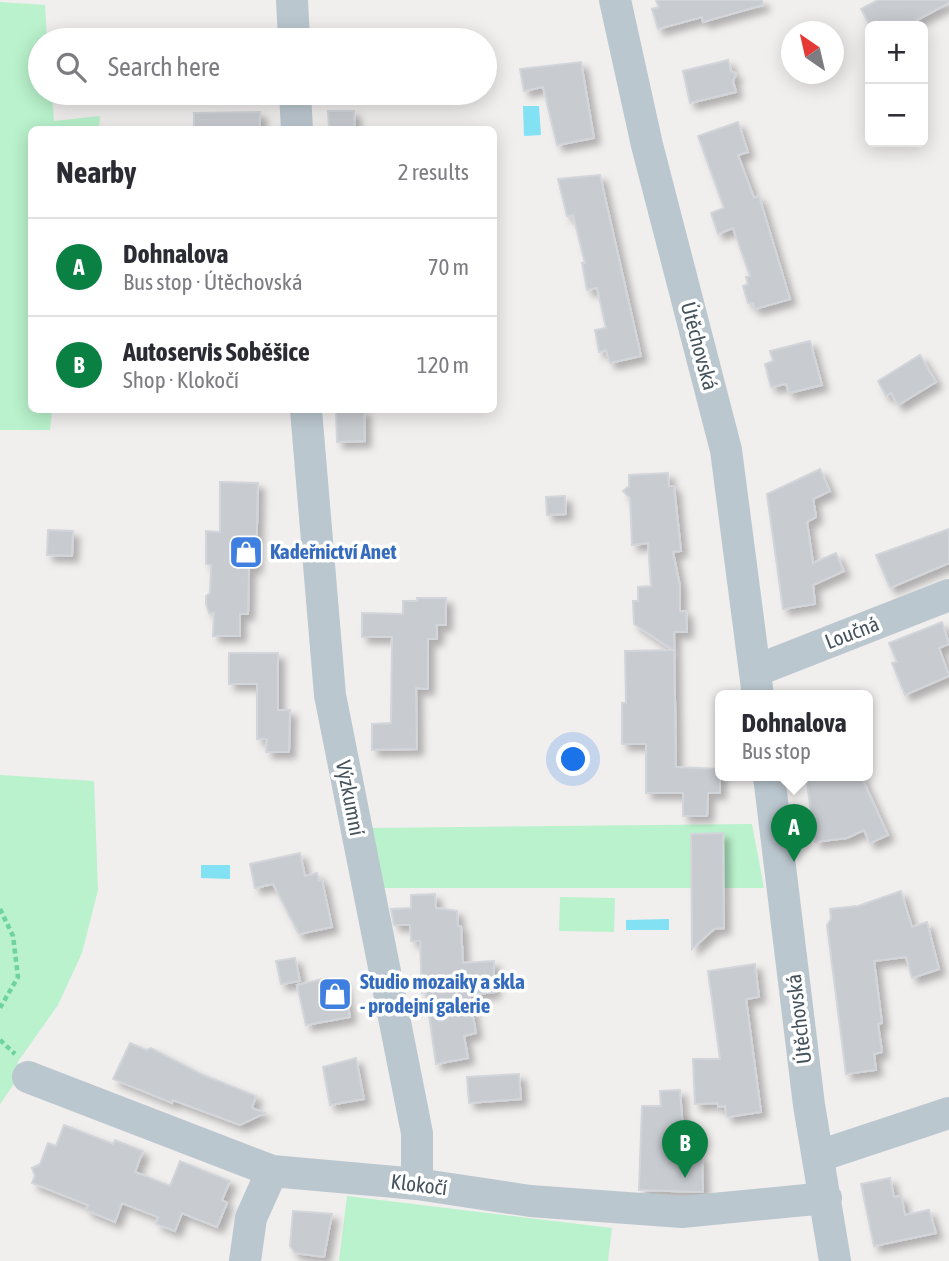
<!DOCTYPE html>
<meta charset="utf-8">
<style>
body{margin:0;font-family:"Asap Condensed",sans-serif;background:#f2f2f3;color:#2b2b33}
.controls{position:absolute;right:21px;top:21px;display:grid;overflow:hidden;border-radius:10px;box-shadow:0 4px 18px #0003}
.controls button{width:63px;height:63px;display:grid;place-items:center;padding:0;border:0;border-bottom:2px solid #e1e1e2;background:#fff;color:#2b2b33;font:35px sans-serif}
.compass{position:absolute;left:781px;top:21px;width:63px;height:63px;border-radius:50%;background:#fff;box-shadow:0 4px 18px #0003;rotate:326deg}
.you{position:absolute;left:574px;top:760px;width:24px;height:24px;margin:-18px;border:5px solid #fff;border-radius:50%;background:#1a73e8;box-shadow:0 0 0 10px #1a73e833}
.badge{display:grid;place-items:center;width:46px;height:46px;border-radius:50%;background:#0b8043;color:#fff;font-size:23px;font-weight:700}
.pin{position:absolute;translate:-50% -58px;filter:drop-shadow(0 2px 4px #0008)}
.pin::after{content:'';position:absolute;top:37px;width:24px;height:21px;background:inherit;clip-path:polygon(0 0,100% 0,50% 100%)}
.popup{position:absolute;left:715px;top:690px;width:158px;height:91px;box-sizing:border-box;display:grid;place-content:center;border-radius:10px;background:#fff;filter:drop-shadow(0 2px 5px #0005);font-size:23px;white-space:nowrap;color:#7c7c81}
.popup b{font-size:26px;color:#2b2b33}
.popup::after{content:'';position:absolute;left:50%;top:100%;margin-left:-14px;border:14px solid transparent;border-top-color:#fff}
.list{margin:0;padding:0;list-style:none}
h2{display:flex;justify-content:space-between;align-items:center;height:91px;margin:0;padding:0 28px;font-size:30px}
h2 small{font-size:23px;font-weight:400;color:#7c7c81}
.list li{display:grid;grid-template-columns:46px 1fr auto;gap:21px;align-items:center;box-sizing:border-box;height:98px;padding:0 28px;border-top:2px solid #e1e1e2}
.list b{display:block;font-size:26px;white-space:nowrap}
.list p{margin:0;font-size:23px;white-space:nowrap;color:#7c7c81}
.list em{font-size:23px;font-style:normal;color:#7c7c81}
.icon{flex:none;width:38px;height:38px;fill:none;stroke:currentColor;stroke-width:2;stroke-linecap:round;stroke-linejoin:round}
.map{position:relative;flex:none;width:949px;height:1261px;overflow:hidden}
.search{position:absolute;background:#fff;box-shadow:0 4px 18px #0003;left:28px;top:28px;width:469px;height:77px;display:flex;align-items:center;gap:18px;box-sizing:border-box;padding:0 24px;border-radius:38px;color:#7c7c81;font-size:26px}
.panel{position:absolute;background:#fff;box-shadow:0 4px 18px #0003;left:28px;top:126px;width:469px;height:287px;border-radius:10px}
.map>svg:first-child{display:block}
.green{fill:#b9f2cc}
.water{fill:#82e1f3}
.building{fill:#c8ccd1;stroke:#d2d5da;stroke-width:2;filter:url(#shadow)}
.lines{fill:none;stroke-linecap:round;stroke-linejoin:round}
.path{stroke:#6ed39c;stroke-width:4.5;stroke-dasharray:5 3.5;stroke-linecap:butt}
.minor{stroke:#bbc7cf;stroke-width:32}
.labels{text-anchor:middle;stroke-width:7;stroke-linejoin:round;paint-order:stroke}
.street-label{font-size:21px;fill:#45535d;stroke:#fff}
.shop-label{font-size:21px;font-weight:bold;fill:#366cbe;stroke:#fff;text-anchor:start}
</style>
<div class="map">
<svg width="949" height="1261" viewBox="0 0 949 1261">
<defs>
<filter id="shadow"><feDropShadow dx="6" dy="6" stdDeviation="3.5" flood-color="#0004"/></filter>
</defs>
<rect width="100%" height="100%" fill="#f1eeee"/>
<path class="green" d="M0 2 45 5 47 40H40V93H52L54 121 100 116 99 129 32 130V410H52L50 430H0Z
M0 775 94 781 98 890 82 953 58 1005 17 1063 25 1068 0 1104Z
M752 824 764 888H381L370 828Z
M560 897 615 898 614 932 559 931Z
M347 1196 612 1228 608 1261H339Z"/>
<path class="water" d="M523 106H539L541 135 524 136Z
M201 865H230V879L201 878Z
M669 919V930H626V920Z"/>
<path class="building" d="M656 0H762L763 5 703 22 702 17 658 29 652 9 659 7Z
M878 0H949V3L906 26H870L861 9Z
M728 60 731 71 736 74 733 81 736 92 690 103 683 71Z
M581 62 594 138 557 145 543 87 524 91 520 69Z
M328 111H354L355 130H329Z
M260 112V130H194V113Z
M738 122 748 152 738 155 754 198 759 196 790 299 755 309 753 303H748L743 286 748 284 746 277 750 276 733 228 718 234 711 213 724 208 698 136Z
M600 175 641 356 610 363 606 350 599 352 595 330 606 328 597 288 587 290 582 263H585L573 215 567 216 558 179Z
M810 341 822 385 789 393 786 384 771 387 765 364 773 361 770 351Z
M920 355 936 382 898 405 891 393 886 396 878 381Z
M336 410H364L365 441 337 442Z
M820 469 830 491 813 499 816 517 807 522 813 563 836 553 844 571 813 585 815 604 783 609 767 494Z
M668 473 669 486H674L681 551 673 552 680 586V611H686L687 632H674L676 767 720 769V793H708L707 816H683V793H646V744H622V703H626L625 651 673 650 634 624 633 601H638V587L651 586 648 543 632 545 630 498 623 491 629 486V475Z
M220 482 258 483 256 567H249L248 614H240V636H213L214 613H209L206 604V596L210 593 211 565 206 564V531L220 532Z
M565 496 566 514 547 515 546 497Z
M949 529V563L890 588 876 555Z
M48 530 73 531 72 556 47 555Z
M417 598H446V625H437V639H428V689L416 688 417 749 372 750V724L391 723 392 637H362V613L403 614V601H417Z
M942 622 949 644 939 648 949 676 905 695 892 663 897 662 889 643Z
M229 653H278V710H290L289 752H266L267 739H257V684H229Z
M806 776H861L888 835 870 843 864 830 847 838 815 842Z
M723 833 724 928 714 929 692 949 691 834Z
M300 853 305 876 317 873 319 881 322 880 332 927 299 934 273 884 255 888 250 864Z
M901 891 912 927 927 922 939 969 912 978 906 957 874 961 882 1023 878 1024 882 1052 874 1054 876 1070 846 1074 827 925 831 919 830 909 858 906Z
M435 894 436 908 457 911 458 926H461L463 963 494 961V992L469 995 476 1033 464 1036 468 1058 436 1064 426 993H422L420 941H411L410 925H394L391 909 411 908V895Z
M295 958 300 981 281 984 276 961Z
M755 964 759 997 746 999 761 1112 727 1117 725 1106 718 1107V1103L695 1104 693 1059H720L708 971Z
M327 978 328 983 343 980 350 1017 306 1025 297 985Z
M130 1043 146 1050 151 1048 201 1074 256 1096 252 1108 265 1113 240 1125 173 1100 172 1103 113 1079Z
M356 1058 364 1099 330 1105 323 1067Z
M519 1074 521 1099 469 1103 467 1077Z
M680 1090 685 1157 702 1156 703 1192 639 1190 642 1106H661L660 1091Z
M64 1125 113 1144 115 1140 143 1151 135 1172 170 1186 180 1161 230 1181 222 1200 227 1203 217 1227 182 1213 175 1231 156 1224 158 1217 122 1203 115 1222 86 1210 88 1205 32 1183 35 1176 32 1168 40 1164 48 1143 56 1146Z
M890 1178 894 1197 901 1196 905 1215 929 1210 936 1233 874 1246 861 1184Z
M293 1211 332 1214 324 1257 295 1253 290 1246Z"/>
<g class="lines">
<path class="path" d="M0 909 13 936 18 977 0 1008
M0 1040 15 1054"/>
<path class="minor" d="M292 0 294 40
M615 0 647 145 726 450 758 696
M295 93 297 130
M306 410 330 695 417 1133V1184
M755 671 949 595
M769 776 809 1105 835 1261
M28 1077 272 1171 417 1184 530 1201 682 1212 826 1198
M819 1156 949 1113
M245 1261 251 1218 272 1171"/>
</g>
<defs>
<g id="shop-square" transform="scale(1.75)"><rect x="-9" y="-9" width="18" height="18" rx="4" fill="#3f7fe0" stroke="#fff"/><path d="M-5-2.5h2.3a2.7 3.5 0 0 1 5.4 0H5L5.5 6h-11ZM-1.5-2.5h3a1.5 2.3 0 0 0-3 0Z" fill="#fff"/></g>
</defs>
<g fill-rule="evenodd">
<use href="#shop-square" x="246" y="552"/>
<use href="#shop-square" x="335" y="994"/>
</g>
<g class="labels">
<g class="street-label">
<text transform="translate(699 346) rotate(75)" y="7">Útěchovská</text>
<text transform="translate(852 633) rotate(-21)" y="7">Loučná</text>
<text transform="translate(350 798) rotate(79)" y="7">Výzkumní</text>
<text transform="translate(799 1019) rotate(-97)" y="7">Útěchovská</text>
<text transform="translate(419 1185) rotate(7)" y="7">Klokočí</text>
</g>
<g class="shop-label">
<text x="270" y="559">Kadeřnictví Anet</text>
<text x="360" y="989">Studio mozaiky a skla<tspan x="360" dy="24">- prodejní galerie</tspan></text>
</g>
</g>
</svg>
<div class="controls">
<button>+</button>
<button>−</button>
</div>
<svg class="compass" viewBox="-18 -18 36 36"><path d="M0-13l5 13h-10z" fill="#e53935"/><path d="M0 13l5-13h-10z" fill="#7c7c81"/></svg>
<div class="you"></div>
<div class="pin badge" style="left:794px;top:862px">A</div>
<div class="popup"><b>Dohnalova</b>Bus stop</div>
<div class="pin badge" style="left:685px;top:1178px">B</div>
<div class="search"><svg class="icon" aria-label="search" viewBox="0 0 24 24"><circle cx="10" cy="10" r="6"/><path d="M15 15l6 6"/></svg>Search here</div>
<section class="panel">
<h2>Nearby<small>2 results</small></h2>
<ul class="list">
<li><span class="badge">A</span><div><b>Dohnalova</b><p>Bus stop · Útěchovská</p></div><em>70 m</em></li>
<li><span class="badge">B</span><div><b>Autoservis Soběšice</b><p>Shop · Klokočí</p></div><em>120 m</em></li>
</ul>
</section>
</div>
